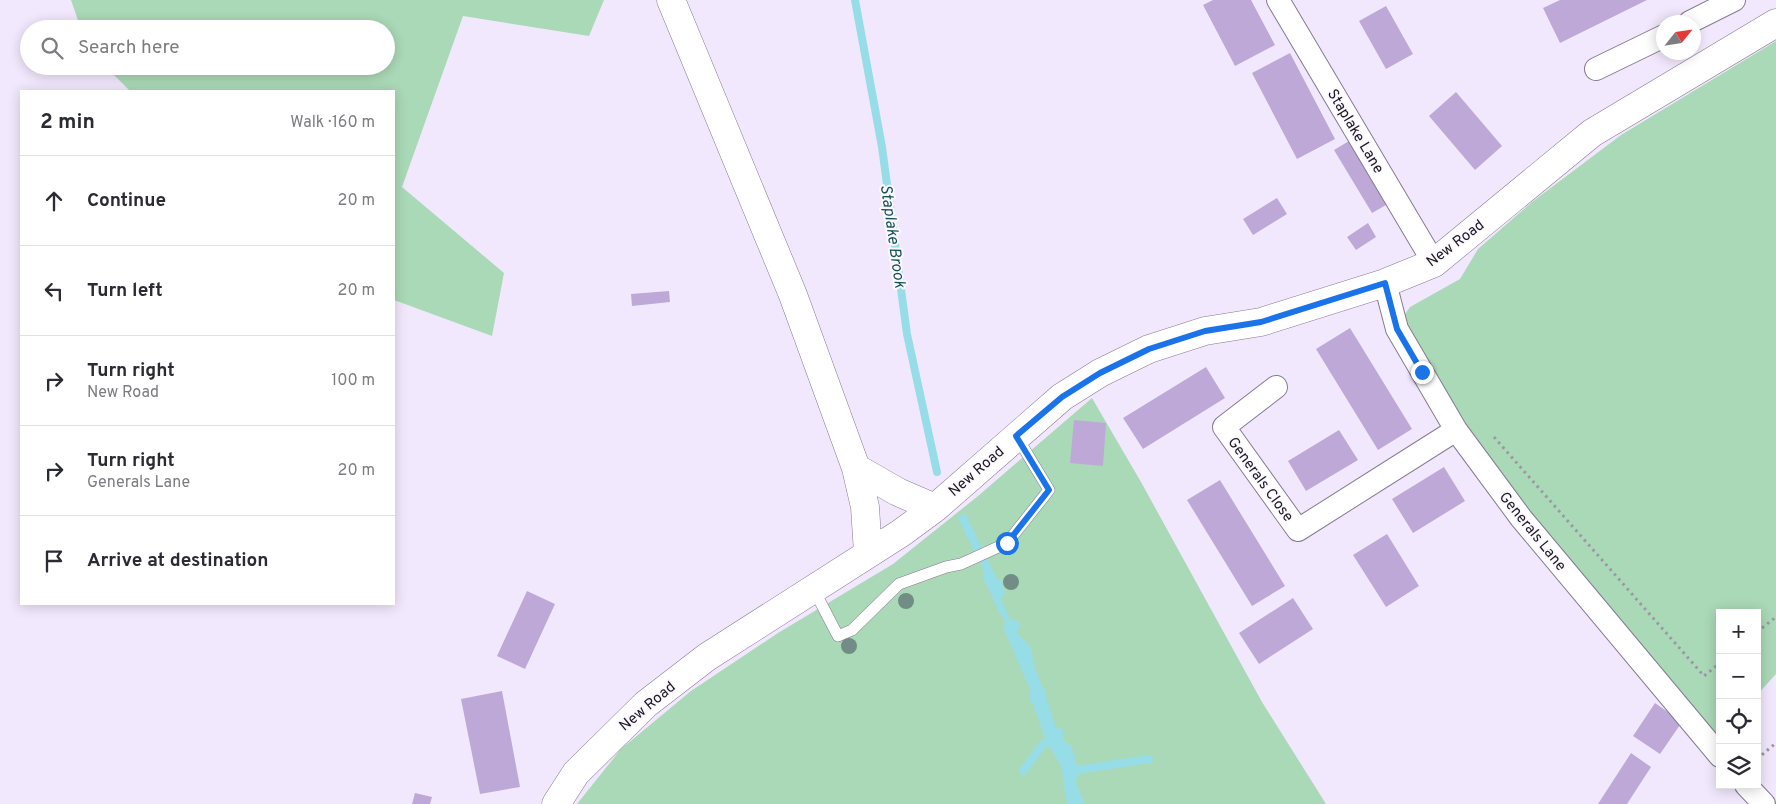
<!DOCTYPE html>
<meta charset="utf-8">
<style>
body{margin:0;font-family:Overpass,sans-serif;background:#f7f7f7;color:#2b2b33}
.controls{position:absolute;right:15px;bottom:15px;display:grid;overflow:hidden;border-radius:0px;box-shadow:0 2px 12px #0003}
.controls button{width:45px;height:45px;display:grid;place-items:center;padding:0;border:0;border-bottom:1px solid #e1e1e2;background:#fff;color:#2b2b33;font:25px sans-serif}
.compass{position:absolute;left:1656px;top:15px;width:45px;height:45px;border-radius:50%;background:#fff;box-shadow:0 2px 12px #0003;rotate:60deg}
.stop{position:absolute;width:15px;height:15px;margin:-11px;border:4px solid #1a73e8;border-radius:50%;background:#fff}
.stop.end{background:#1a73e8;border-color:#fff;box-shadow:0 1px 5px #0008}
.list{margin:0;padding:0;list-style:none}
h2{display:flex;justify-content:space-between;align-items:center;height:65px;margin:0;padding:0 20px;font-size:21px}
h2 small{font-size:16px;font-weight:400;color:#7c7c81}
.list li{display:grid;grid-template-columns:32px 1fr auto;gap:15px;align-items:center;box-sizing:border-box;height:90px;padding:0 20px;border-top:1px solid #e1e1e2}
.list b{display:block;font-size:19px;white-space:nowrap}
.list p{margin:0;font-size:16px;white-space:nowrap;color:#7c7c81}
.list em{font-size:16px;font-style:normal;color:#7c7c81}
.icon{flex:none;width:28px;height:28px;fill:none;stroke:currentColor;stroke-width:2;stroke-linecap:round;stroke-linejoin:round}
.map{position:relative;flex:none;width:1776px;height:804px;overflow:hidden}
.search{position:absolute;background:#fff;box-shadow:0 2px 12px #0003;left:20px;top:20px;width:375px;height:55px;display:flex;align-items:center;gap:12px;box-sizing:border-box;padding:0 18px;border-radius:28px;color:#7c7c81;font-size:19px}
.panel{position:absolute;background:#fff;box-shadow:0 2px 12px #0003;left:20px;top:90px;width:375px;height:515px;border-radius:0px}
.map>svg:first-child{display:block}
.green{fill:#aad9b7}
.water{fill:#97dde8}
.lines{fill:none;stroke-linecap:round;stroke-linejoin:round}
.stream{stroke:#97dde8;stroke-width:8}
.building{fill:#bea8d8}
.service-casing{stroke:#867a92;stroke-width:12}
.minor-casing{stroke:#867a92;stroke-width:24}
.tertiary-casing{stroke:#867a92;stroke-width:29}
.path{stroke:#9e96a6;stroke-width:3;stroke-dasharray:2.5 4;stroke-linecap:butt}
.service{stroke:#fff;stroke-width:11}
.minor{stroke:#fff;stroke-width:22}
.tertiary{stroke:#fff;stroke-width:28}
.tree{fill:#718d85}
.route{stroke:#1a73e8;stroke-width:6}
.labels{text-anchor:middle;stroke-width:4;stroke-linejoin:round;paint-order:stroke}
.street-label{font-size:15px;fill:#1d1821;stroke:#fbf9fe}
.water-label{font-size:16px;font-style:italic;fill:#145059;stroke:#fbf9fe}
</style>
<div class="map">
<svg width="1776" height="804" viewBox="0 0 1776 804">
<rect width="100%" height="100%" fill="#f2e8fd"/>
<path class="green" d="M71 0H604L589 36 463 16 402 187 504 273 492 336 394 300V91H130L105 66H386V29H81Z
M1776 41V674L1757 695V613H1720L1719 738 1622 636 1464 424 1401 320 1410 307 1460 279 1478 249 1532 202 1621 135Z
M1092 398 1141 482 1262 702 1326 804H577L621 749 691 691 778 633 893 564 978 496Z"/>
<path class="water" d="M965 513 997 579H1000L1005 592 1001 599 1010 619 1018 621 1020 627 1016 632 1030 646 1035 668 1043 688 1047 690 1045 694 1056 727 1063 730 1064 741 1071 745 1079 771 1076 783 1083 799V804H1067L1061 766 1047 742 1033 704 1030 701V689L1004 629 1005 619 1000 614 984 579 983 569 958 518Z"/>
<g class="lines">
<path class="stream" d="M855 0 882 147 907 334 937 472
M1023 771 1043 744 1055 737
M1070 771 1149 759"/>
</g>
<path class="building" d="M1213 0H1251L1275 45 1235 66 1203 5Z
M1560 0H1647L1560 43 1543 8Z
M1386 6 1413 54 1386 69 1359 21Z
M1290 53 1335 139 1297 159 1252 73Z
M1456 92 1502 146 1475 170 1429 116Z
M1354 138 1393 201 1372 213 1334 150Z
M1277 198 1287 214 1253 235 1243 219Z
M1368 223 1376 237 1356 250 1347 237Z
M669 291 670 302 632 306 631 294Z
M1350 328 1412 429 1378 450 1316 349Z
M1206 367 1225 398 1143 449 1123 418Z
M1074 420 1106 423 1103 466 1070 463Z
M1339 430 1358 460 1306 491 1288 461Z
M1444 467 1465 501 1413 533 1392 499Z
M1220 480 1285 586 1252 606 1187 500Z
M1387 534 1419 586 1386 607 1353 555Z
M527 591 555 604 525 669 497 656Z
M1293 598 1313 629 1259 664 1239 633Z
M502 691 520 787 480 794 461 699Z
M1655 703 1682 722 1660 754 1633 736Z
M1631 753 1651 767 1627 804H1598Z
M415 793 432 797 430 804H412Z"/>
<g class="lines">
<g class="service-casing">
<path id="service" d="M813 588 838 636 852 630 899 584 946 567 961 564 1007 543 1049 490 1017 437"/>
</g>
<g class="minor-casing">
<path id="minor" d="M1278 0 1434 263
M1690 22 1734 0
M1596 69 1664 36
M1385 283 1397 329 1456 430 1521 518 1720 756
M1276 387 1224 427 1298 530 1456 430
M1746 785 1764 804"/>
</g>
<g class="tertiary-casing">
<path id="tertiary" d="M671 0 793 295 856 468 898 492 935 508
M856 468 865 507 868 553
M556 804 576 773 646 704 707 657 901 533 935 508 1062 397 1100 373 1149 349 1205 331 1261 322 1385 283 1434 263 1592 133 1776 23"/>
</g>
<path class="path" d="M1494 437 1704 676 1720 663
M1757 632 1776 617
M1757 759 1776 743"/>
<use href="#service" class="service"/>
<use href="#minor" class="minor"/>
<use href="#tertiary" class="tertiary"/>
</g>
<g class="tree">
<circle cx="1011" cy="582" r="8"/>
<circle cx="906" cy="601" r="8"/>
<circle cx="849" cy="646" r="8"/>
</g>
<g class="lines">
<path class="route" d="M1007 543 1049 490 1016 436 1062 397 1100 373 1149 349 1205 331 1261 322 1385 283 1397 329 1422 372"/>
</g>
<g class="labels">
<g class="street-label">
<text transform="translate(1356 131) rotate(59)" y="5">Staplake Lane</text>
<text transform="translate(1455 243) rotate(-37)" y="5">New Road</text>
<text transform="translate(976 471) rotate(-41)" y="5">New Road</text>
<text transform="translate(1261 479) rotate(54)" y="5">Generals Close</text>
<text transform="translate(1533 531) rotate(51)" y="5">Generals Lane</text>
<text transform="translate(647 706) rotate(-40)" y="5">New Road</text>
</g>
<g class="water-label">
<text transform="translate(894 236) rotate(82)" y="6">Staplake Brook</text>
</g>
</g>
</svg>
<div class="controls">
<button>+</button>
<button>−</button>
<button><svg class="icon" aria-label="locate" viewBox="0 0 24 24"><circle cx="12" cy="12" r="6"/><path d="M12 2v4M12 18v4M2 12h4M18 12h4"/></svg></button>
<button><svg class="icon" aria-label="layers" viewBox="0 0 24 24"><path d="M12 4l9 5-9 5-9-5zM3 14l9 5 9-5"/></svg></button>
</div>
<svg class="compass" viewBox="-18 -18 36 36"><path d="M0-13l5 13h-10z" fill="#e53935"/><path d="M0 13l5-13h-10z" fill="#7c7c81"/></svg>
<div class="stop" style="left:1007px;top:543px"></div>
<div class="stop end" style="left:1422px;top:372px"></div>
<div class="search"><svg class="icon" aria-label="search" viewBox="0 0 24 24"><circle cx="10" cy="10" r="6"/><path d="M15 15l6 6"/></svg>Search here</div>
<section class="panel">
<h2>2 min<small>Walk · 160 m</small></h2>
<ul class="list">
<li><svg class="icon" aria-label="ahead" viewBox="0 0 24 24"><path d="M12 20V5M6 11l6-6 6 6"/></svg><div><b>Continue</b></div><em>20 m</em></li>
<li><svg class="icon" aria-label="left" viewBox="0 0 24 24"><path d="M17 20v-9H6M10 6l-5 5 5 5"/></svg><div><b>Turn left</b></div><em>20 m</em></li>
<li><svg class="icon" aria-label="right" viewBox="0 0 24 24"><path d="M7 20v-9h11M14 6l5 5-5 5"/></svg><div><b>Turn right</b><p>New Road</p></div><em>100 m</em></li>
<li><svg class="icon" aria-label="right" viewBox="0 0 24 24"><path d="M7 20v-9h11M14 6l5 5-5 5"/></svg><div><b>Turn right</b><p>Generals Lane</p></div><em>20 m</em></li>
<li><svg class="icon" aria-label="arrive" viewBox="0 0 24 24"><path d="M6 21V4h12l-3 4 3 4H6"/></svg><div><b>Arrive at destination</b></div></li>
</ul>
</section>
</div>
